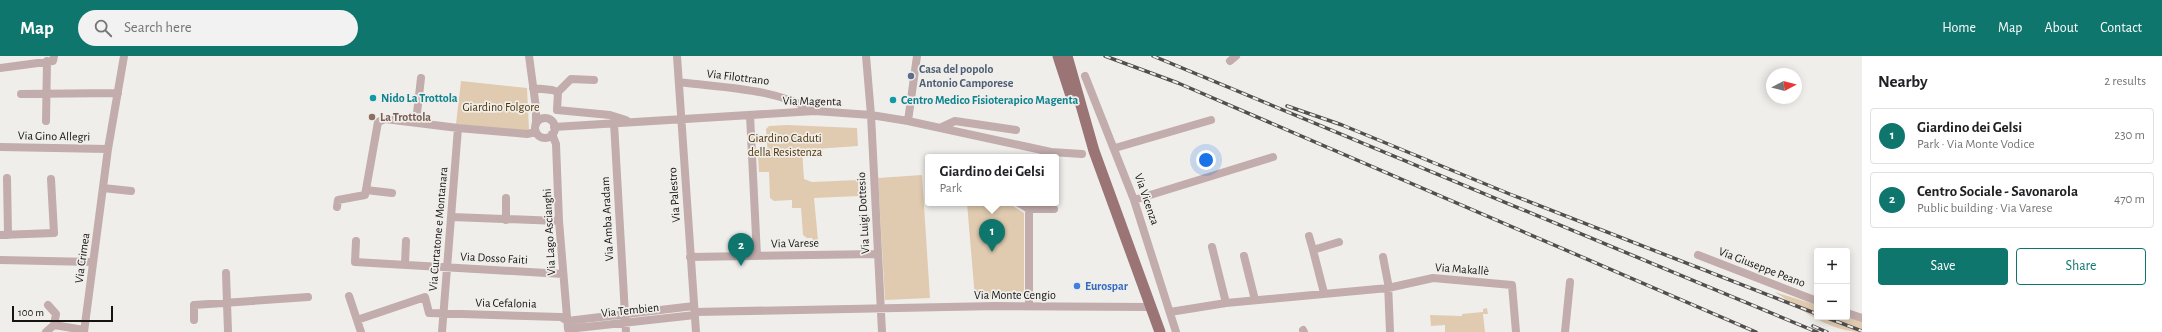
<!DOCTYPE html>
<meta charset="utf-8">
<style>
body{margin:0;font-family:"Alegreya Sans",sans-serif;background:#f2f2f2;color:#202124}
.controls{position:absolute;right:12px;bottom:12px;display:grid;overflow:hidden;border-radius:4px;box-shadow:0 2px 10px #0003}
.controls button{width:36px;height:36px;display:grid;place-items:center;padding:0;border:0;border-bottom:1px solid #e0e0e0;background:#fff;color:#202124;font:20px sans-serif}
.compass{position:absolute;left:1766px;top:12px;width:36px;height:36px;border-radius:50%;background:#fff;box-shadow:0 2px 10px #0003;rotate:83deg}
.scale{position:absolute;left:12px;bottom:10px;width:101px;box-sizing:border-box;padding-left:4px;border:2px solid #151413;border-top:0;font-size:11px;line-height:14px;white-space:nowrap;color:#151413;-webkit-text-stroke:3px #f0eeeb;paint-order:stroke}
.you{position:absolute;left:1206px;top:104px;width:14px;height:14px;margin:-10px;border:3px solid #fff;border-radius:50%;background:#1a73e8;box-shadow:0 0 0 6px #1a73e833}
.badge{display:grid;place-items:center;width:26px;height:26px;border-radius:50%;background:#0f766e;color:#fff;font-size:13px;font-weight:700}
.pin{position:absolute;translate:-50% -33px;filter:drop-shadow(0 1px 2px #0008)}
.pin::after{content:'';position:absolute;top:21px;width:14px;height:12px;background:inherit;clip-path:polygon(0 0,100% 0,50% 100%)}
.popup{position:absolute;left:925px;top:98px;width:134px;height:52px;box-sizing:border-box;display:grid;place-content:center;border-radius:4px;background:#fff;filter:drop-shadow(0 1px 3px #0005);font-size:13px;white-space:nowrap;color:#757577}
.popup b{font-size:15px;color:#202124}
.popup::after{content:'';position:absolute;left:50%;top:100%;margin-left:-8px;border:8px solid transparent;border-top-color:#fff}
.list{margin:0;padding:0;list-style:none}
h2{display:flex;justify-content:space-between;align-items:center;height:52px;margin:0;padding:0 16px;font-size:17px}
h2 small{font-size:13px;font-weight:400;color:#757577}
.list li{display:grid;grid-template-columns:26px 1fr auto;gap:12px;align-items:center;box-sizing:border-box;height:56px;margin:0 8px 8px;padding:0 8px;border:1px solid #e0e0e0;border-radius:4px}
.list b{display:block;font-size:15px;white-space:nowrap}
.list p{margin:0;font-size:13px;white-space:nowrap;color:#757577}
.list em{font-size:13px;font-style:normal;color:#757577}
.actions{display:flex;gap:8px;padding:12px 16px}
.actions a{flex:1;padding:9px 0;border:1px solid #0f766e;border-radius:4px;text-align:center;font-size:14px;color:#0f766e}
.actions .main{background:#0f766e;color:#fff}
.icon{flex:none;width:22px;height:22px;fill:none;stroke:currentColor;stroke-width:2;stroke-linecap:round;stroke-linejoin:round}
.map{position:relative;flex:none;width:1862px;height:276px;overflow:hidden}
header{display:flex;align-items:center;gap:24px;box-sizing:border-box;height:56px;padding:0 20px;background:#0f766e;color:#fff}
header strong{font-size:19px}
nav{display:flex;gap:22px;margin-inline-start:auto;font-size:14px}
.search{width:280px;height:36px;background:#f2f2f2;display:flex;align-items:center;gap:10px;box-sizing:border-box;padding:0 14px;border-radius:22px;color:#757577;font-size:15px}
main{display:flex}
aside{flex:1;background:#fff}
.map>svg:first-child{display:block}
.green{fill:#e0cbb0}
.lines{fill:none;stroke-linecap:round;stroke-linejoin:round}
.minor{stroke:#c2acac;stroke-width:8}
.major{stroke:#9b7475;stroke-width:11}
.rail-casing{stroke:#504f4e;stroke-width:3.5}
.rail{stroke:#f0eeeb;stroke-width:2;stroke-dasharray:6;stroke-linecap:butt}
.service-dot{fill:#5c6f8a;stroke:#f0eeeb;stroke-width:1.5}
.culture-dot{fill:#0f9aa8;stroke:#f0eeeb;stroke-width:1.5}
.education-dot{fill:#8d6e63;stroke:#f0eeeb;stroke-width:1.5}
.shop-dot{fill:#3f7fe0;stroke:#f0eeeb;stroke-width:1.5}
.labels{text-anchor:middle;stroke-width:3.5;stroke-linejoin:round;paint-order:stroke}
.service-label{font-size:12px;font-weight:bold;fill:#4e5e75;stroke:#f0eeeb;text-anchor:start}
.street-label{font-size:12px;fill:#151413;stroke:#f0eeeb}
.culture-label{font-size:12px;font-weight:bold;fill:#0d838f;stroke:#f0eeeb;text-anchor:start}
.park-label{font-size:12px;fill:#4f3404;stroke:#f0eeeb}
.education-label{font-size:12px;font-weight:bold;fill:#785e54;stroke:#f0eeeb;text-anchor:start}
.shop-label{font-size:12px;font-weight:bold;fill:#366cbe;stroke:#f0eeeb;text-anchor:start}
</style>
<header>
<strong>Map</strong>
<div class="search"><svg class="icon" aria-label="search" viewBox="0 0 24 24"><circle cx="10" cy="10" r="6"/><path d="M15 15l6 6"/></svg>Search here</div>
<nav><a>Home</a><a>Map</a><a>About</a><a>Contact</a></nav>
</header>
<main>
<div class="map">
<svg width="1862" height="276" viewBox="0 0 1862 276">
<rect width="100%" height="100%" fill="#f0eeeb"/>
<path class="green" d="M461 25 527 32 529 73 527 75 456 68Z
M787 69 857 72 858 90 802 94 804 123 812 126 858 124 859 140 814 142 818 184 813 185 812 182H807L803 179 801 152H792V144L774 145 770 142 769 116H759L758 100H768L766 73 769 70Z
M922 119 930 242 885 244 878 122Z
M967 147H1008L1024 157V241L975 242Z
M1775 236 1817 249V261L1847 260 1862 266V276C1830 276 1801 254 1775 236Z
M1487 252 1488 258H1483L1485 276H1445V269L1431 270 1430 259 1462 260V258L1483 256V253Z"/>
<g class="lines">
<path class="minor" d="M529 0 536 52V68
M677 0 696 276
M866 0 871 59 882 276
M1230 5 1236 0
M0 12 53 5 54 0
M1085 20 1134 144 1176 276
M679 26C726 32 773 32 814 55
M533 32 552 34 558 36 557 54 610 59 626 64
M558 36 571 23 594 24
M21 38 118 37
M750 59 757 200
M535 72a10 10 0 1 1 20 0a10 10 0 1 1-20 0Z
M46 65 47 5
M908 65 917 0
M416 66 421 22
M614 67 626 276
M554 71 815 55 871 59 908 65 1051 96 1082 98
M942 71 955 65 1016 74
M552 78 556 88 559 165 568 273 695 259
M0 91 108 93
M1115 92 1211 64
M7 122 8 179
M103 132 131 135
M366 134 392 137
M1134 144 1273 101
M1019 147 1029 153V250
M337 151 338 144 365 139 378 66 385 63 458 72 527 78 536 76
M1029 153H1054
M452 161 559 165
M506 164V142
M0 179 54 177 51 123
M1309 180 1313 194
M356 185 355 206 563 218
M1212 191 1226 247
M1698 199 1817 245
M1244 200 1255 244
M690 201 877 198
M1383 201 1388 227 1390 276
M0 204 93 206
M405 208 406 185
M226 217 228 276
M1324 237 1313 194 1339 186
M349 240 361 276
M48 249 56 258 54 269
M695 256 996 250 1150 251
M1170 256 1226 247 1388 232 1433 222 1512 229 1516 276
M1847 257 1862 262
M194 264V249L308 241
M357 264 425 241 429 257 561 261 567 265 694 250
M1303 274 1304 276
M46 276 54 269 84 274
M84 276 108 93 124 0
M442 276 458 72
M1565 276 1570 226"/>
<path class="major" d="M1058 0 1072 43
M1067 0 1094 95 1160 276"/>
<g class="rail-casing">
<path id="rail" d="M1105 0 1178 27 1756 276
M1153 0 1817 276
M1287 50 1342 69 1512 139 1817 258
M1825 261 1862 275
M1813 270 1827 276"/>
</g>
<use href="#rail" class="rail"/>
</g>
<circle class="service-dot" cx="911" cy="20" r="4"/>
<g class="culture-dot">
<circle cx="373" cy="42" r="4"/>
<circle cx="893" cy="44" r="4"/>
</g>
<circle class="education-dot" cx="372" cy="61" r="4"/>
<circle class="shop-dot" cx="1077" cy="230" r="4"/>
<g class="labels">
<g class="service-label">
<text x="919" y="17">Casa del popolo<tspan x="919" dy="14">Antonio Camporese</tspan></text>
</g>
<g class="street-label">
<text transform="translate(738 21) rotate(7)" y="4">Via Filottrano</text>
<text transform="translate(812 45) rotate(1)" y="4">Via Magenta</text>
<text transform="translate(54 80) rotate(1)" y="4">Via Gino Allegri</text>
<text transform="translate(674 139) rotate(-94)" y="4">Via Palestro</text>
<text transform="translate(1147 143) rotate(71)" y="4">Via Vicenza</text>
<text transform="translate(863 157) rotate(-93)" y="4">Via Luigi Dottesio</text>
<text transform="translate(607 163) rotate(-93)" y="4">Via Amba Aradam</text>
<text transform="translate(438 173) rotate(-85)" y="4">Via Curtatone e Montanara</text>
<text transform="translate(549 176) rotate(-93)" y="4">Via Lago Ascianghi</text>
<text transform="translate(795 187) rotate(-1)" y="4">Via Varese</text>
<text transform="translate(82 202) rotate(-82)" y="4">Via Crimea</text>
<text transform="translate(494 202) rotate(3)" y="4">Via Dosso Faiti</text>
<text transform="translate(1762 211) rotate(21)" y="4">Via Giuseppe Peano</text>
<text transform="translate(1462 213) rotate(4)" y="4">Via Makallè</text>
<text x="1015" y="243">Via Monte Cengio</text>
<text transform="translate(506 247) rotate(1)" y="4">Via Cefalonia</text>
<text transform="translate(630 254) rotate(-6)" y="4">Via Tembien</text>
</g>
<g class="culture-label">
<text x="381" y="46">Nido La Trottola</text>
<text x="901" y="48">Centro Medico Fisioterapico Magenta</text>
</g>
<g class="park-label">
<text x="501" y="55">Giardino Folgore</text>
<text x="785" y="86">Giardino Caduti<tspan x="785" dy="14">della Resistenza</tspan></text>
</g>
<g class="education-label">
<text x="380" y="65">La Trottola</text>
</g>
<g class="shop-label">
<text x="1085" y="234">Eurospar</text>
</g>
</g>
</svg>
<div class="controls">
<button>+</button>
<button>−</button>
</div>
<svg class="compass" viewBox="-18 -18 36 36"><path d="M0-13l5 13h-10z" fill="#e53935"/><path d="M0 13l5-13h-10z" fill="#757577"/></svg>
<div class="scale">100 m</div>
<div class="you"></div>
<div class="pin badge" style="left:992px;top:196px">1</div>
<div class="popup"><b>Giardino dei Gelsi</b>Park</div>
<div class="pin badge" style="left:741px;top:210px">2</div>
</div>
<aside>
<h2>Nearby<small>2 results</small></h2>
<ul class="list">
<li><span class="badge">1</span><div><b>Giardino dei Gelsi</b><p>Park · Via Monte Vodice</p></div><em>230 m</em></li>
<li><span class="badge">2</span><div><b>Centro Sociale - Savonarola</b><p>Public building · Via Varese</p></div><em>470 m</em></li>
</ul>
<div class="actions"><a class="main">Save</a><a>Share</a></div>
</aside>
</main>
